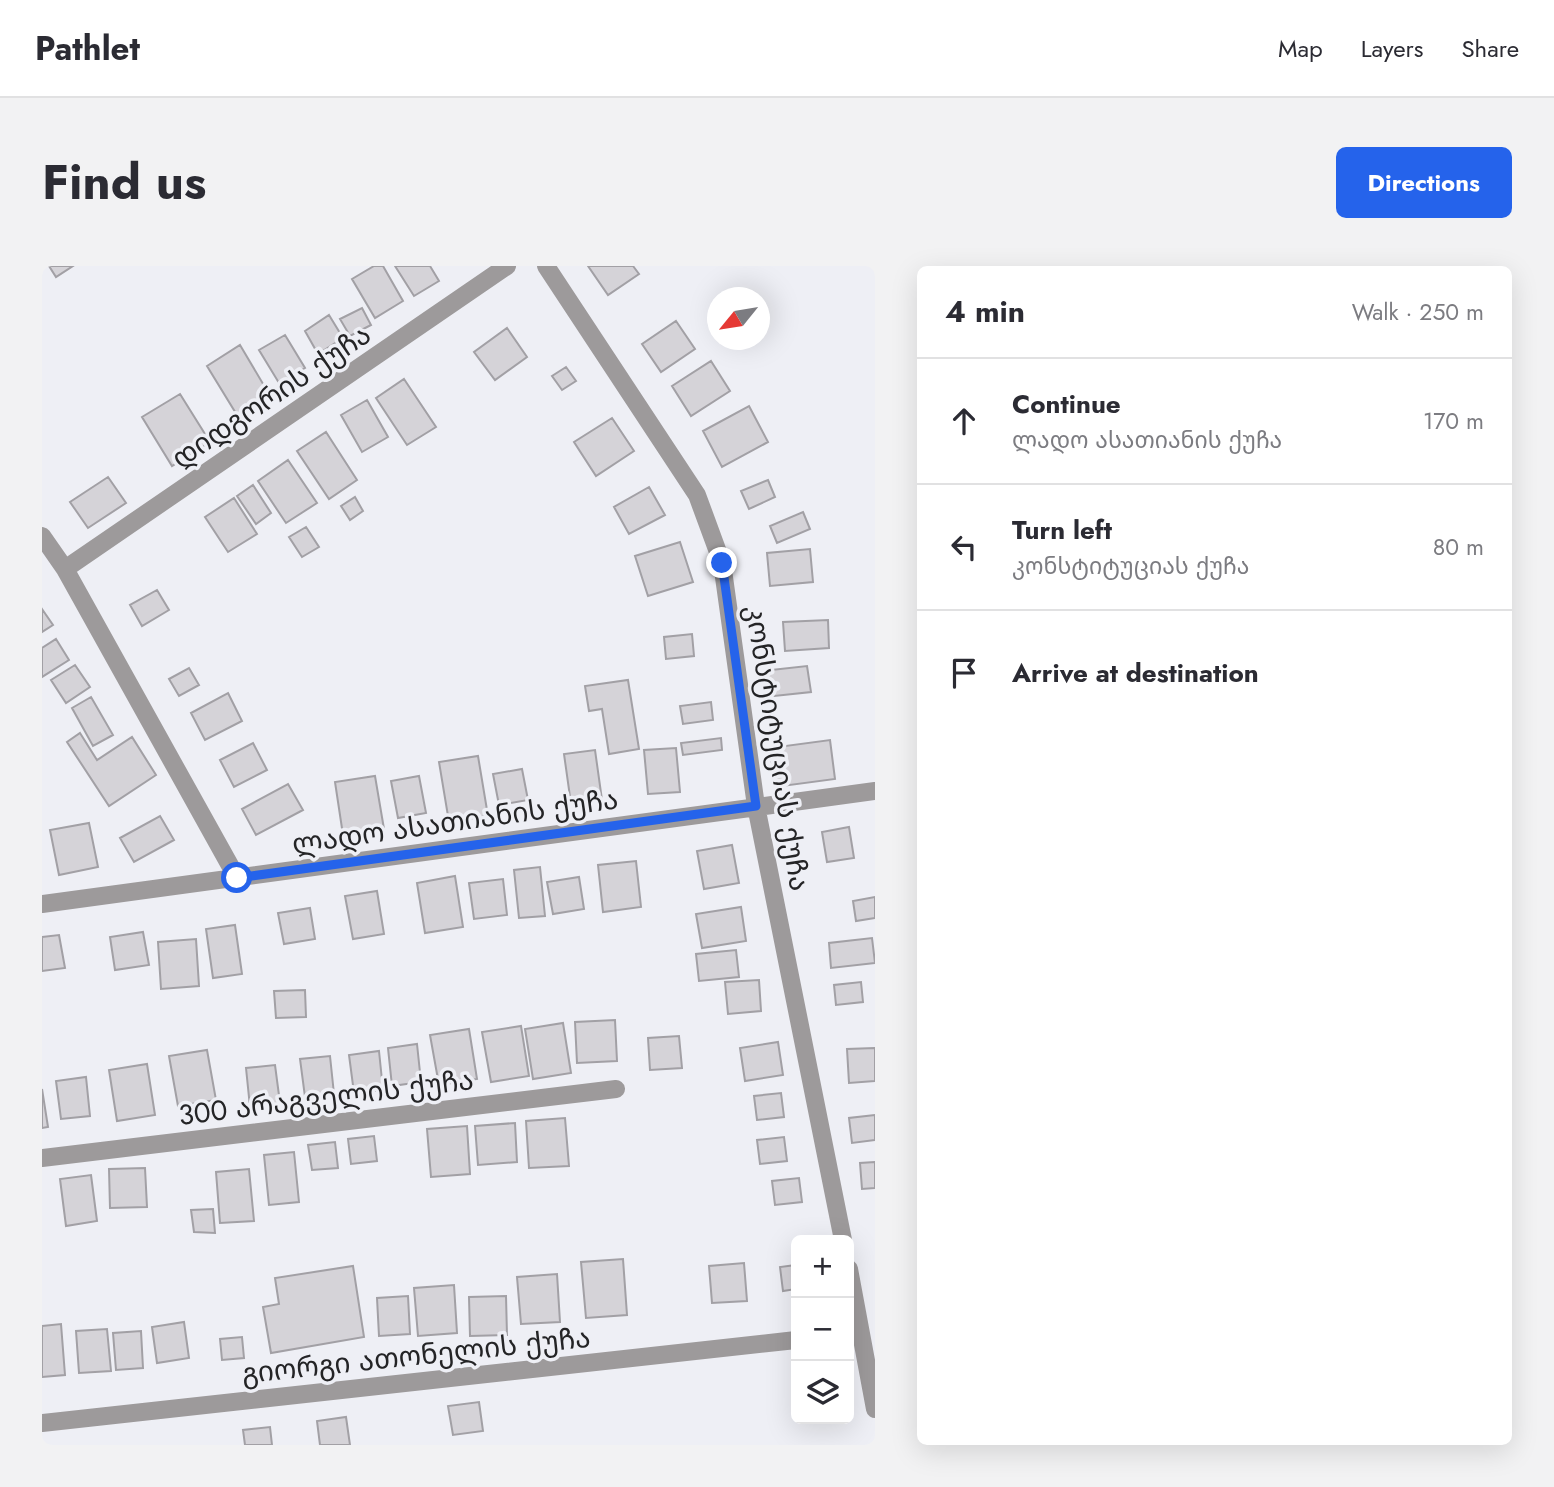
<!DOCTYPE html>
<meta charset="utf-8">
<style>
body{margin:0;font-family:Jost,"Noto Sans Georgian",sans-serif;background:#f2f2f3;color:#2b2b33}
.controls{position:absolute;right:21px;bottom:21px;display:grid;overflow:hidden;border-radius:10px;box-shadow:0 7px 28px #0002}
.controls button{width:63px;height:63px;display:grid;place-items:center;padding:0;border:0;border-bottom:2px solid #e1e1e2;background:#fff;color:#2b2b33;font:35px sans-serif}
.compass{position:absolute;left:665px;top:21px;width:63px;height:63px;border-radius:50%;background:#fff;box-shadow:0 7px 28px #0002;rotate:240deg}
.stop{position:absolute;width:21px;height:21px;margin:-16px;border:5px solid #2563eb;border-radius:50%;background:#fff}
.stop.end{background:#2563eb;border-color:#fff;box-shadow:0 2px 7px #0008}
.list{margin:0;padding:0;list-style:none}
h2{display:flex;justify-content:space-between;align-items:center;height:91px;margin:0;padding:0 28px;font-size:30px}
h2 small{font-size:23px;font-weight:400;color:#7c7c81}
.list li{display:grid;grid-template-columns:46px 1fr auto;gap:21px;align-items:center;box-sizing:border-box;height:126px;padding:0 28px;border-top:2px solid #e1e1e2}
.list b{display:block;font-size:26px;white-space:nowrap}
.list p{margin:0;font-size:23px;white-space:nowrap;color:#7c7c81}
.list em{font-size:23px;font-style:normal;color:#7c7c81}
.icon{flex:none;width:38px;height:38px;fill:none;stroke:currentColor;stroke-width:2;stroke-linecap:round;stroke-linejoin:round}
.map{position:relative;flex:none;width:833px;height:1179px;overflow:hidden;border-radius:10px}
header{display:flex;align-items:center;gap:42px;box-sizing:border-box;height:98px;padding:0 35px;background:#fff;border-bottom:2px solid #e1e1e2}
header strong{font-size:33px}
nav{display:flex;gap:38px;margin-inline-start:auto;font-size:24px}
.intro{display:flex;align-items:center;justify-content:space-between;box-sizing:border-box;height:168px;padding:0 42px}
h1{margin:0;font-size:49px}
.button{padding:18px 32px;border-radius:10px;background:#2563eb;color:#fff;font-size:24px;font-weight:700}
main{display:flex;gap:42px;padding:0 42px}
aside{flex:1;background:#fff;border-radius:10px;box-shadow:0 7px 28px #0002}
.map>svg:first-child{display:block}
.building{fill:#d5d3d8;stroke:#a2a0a5;stroke-width:2}
.lines{fill:none;stroke-linecap:round;stroke-linejoin:round}
.minor{stroke:#9d9a9b;stroke-width:18}
.route{stroke:#2563eb;stroke-width:9}
.labels{text-anchor:middle;stroke-width:7;stroke-linejoin:round;paint-order:stroke}
.street-label{font-size:28px;fill:#242426;stroke:#eeeff5}
</style>
<header>
<strong>Pathlet</strong>
<nav><a>Map</a><a>Layers</a><a>Share</a></nav>
</header>
<div class="intro"><h1>Find us</h1><a class="button">Directions</a></div>
<main>
<div class="map">
<svg width="833" height="1179" viewBox="0 0 833 1179">
<rect width="100%" height="100%" fill="#eeeff5"/>
<path class="building" d="M7 0H31L14 11Z
M332 0H341L361 35 333 52 310 13Z
M353 0H388L397 15 372 30Z
M546 0H591L597 8 566 29Z
M320 42 329 59 308 70 298 53Z
M287 49 301 72 276 88 263 65Z
M634 55 653 83 619 106 600 78Z
M465 62 485 91 453 114 432 86Z
M243 69 263 102 237 117 217 84Z
M198 79 227 128 195 149 165 100Z
M669 95 688 125 649 150 630 120Z
M524 101 534 115 520 124 510 110Z
M362 113 394 161 365 179 334 132Z
M138 128 168 176 130 200 100 151Z
M325 134 346 171 320 186 299 149Z
M707 140 726 176 680 201 661 165Z
M570 152 592 185 554 210 532 176Z
M284 166 315 214 287 233 255 185Z
M246 194 275 237 244 257 216 215Z
M66 211 84 237 46 262 28 236Z
M726 214 733 231 707 243 699 225Z
M211 219 229 247 214 258 195 230Z
M607 221 623 249 587 268 572 241Z
M313 231 321 245 308 254 299 240Z
M192 232 215 268 186 286 163 251Z
M761 246 768 263 735 277 728 260Z
M264 261 277 281 260 291 247 271Z
M638 276 651 316 606 330 593 290Z
M768 283 771 316 728 320 725 287Z
M115 324 127 344 100 360 88 339Z
M0 343 11 359 0 366Z
M786 354 787 382 743 385 741 356Z
M650 368 652 390 624 393 622 371Z
M14 373 27 394 0 411V382Z
M33 399 48 421 24 437 9 414Z
M765 400 769 426 723 431 720 405Z
M147 402 157 419 137 430 127 413Z
M586 414 597 483 567 488 560 443 547 445 543 420Z
M186 427 200 455 163 474 149 447Z
M49 431 71 469 51 480 30 442Z
M669 436 671 454 641 458 638 440Z
M38 467 55 494 90 471 114 509 67 540 25 476Z
M679 472 680 484 641 489 639 477Z
M788 474 793 513 733 521 728 482Z
M211 477 225 504 192 521 178 494Z
M634 482 638 526 606 528 602 484Z
M553 484 560 534 529 538 522 488Z
M436 490 446 550 407 556 397 496Z
M480 503 486 534 457 539 451 508Z
M333 510 342 563 301 569 293 516Z
M377 510 384 547 356 552 349 515Z
M246 518 261 544 214 569 200 543Z
M118 550 132 574 92 596 78 572Z
M47 557 56 601 17 609 8 564Z
M807 561 812 592 785 596 780 566Z
M690 579 697 617 662 623 655 585Z
M594 595 599 641 561 646 556 599Z
M498 601 503 650 477 652 472 604Z
M413 610 421 661 383 667 375 617Z
M537 611 542 643 511 648 505 616Z
M461 613 465 649 432 653 427 617Z
M335 625 342 668 311 673 303 630Z
M833 631V652L814 655 811 635Z
M699 641 704 675 660 682 654 648Z
M268 642 273 673 242 678 236 647Z
M193 659 200 708 171 712 164 663Z
M101 666 107 699 73 704 68 671Z
M17 669 23 702 0 705V671Z
M830 672 833 697 789 702 787 677Z
M154 673 157 720 119 723 116 676Z
M694 684 697 711 657 715 654 688Z
M717 714 719 745 686 748 683 716Z
M819 716 821 736 794 739 792 719Z
M263 724 264 751 234 752 232 725Z
M573 754 575 795 535 797 533 756Z
M521 757 529 807 491 813 483 763Z
M479 760 487 810 449 816 440 766Z
M427 763 435 813 397 819 388 769Z
M637 770 640 802 608 804 606 772Z
M736 776 741 809 703 815 698 782Z
M375 778 379 816 350 820 346 782Z
M833 782V815L807 817 805 783Z
M165 784 174 834 136 840 127 790Z
M337 785 341 824 312 827 307 789Z
M288 790 292 828 263 831 258 793Z
M105 798 113 849 75 855 67 804Z
M233 799 238 837 208 841 204 802Z
M44 811 48 850 19 853 14 815Z
M0 823 6 861 0 862Z
M739 827 742 851 715 854 712 830Z
M833 849V874L810 877 807 852Z
M523 852 527 900 487 902 484 855Z
M473 857 475 896 436 899 433 860Z
M425 860 428 908 389 911 385 863Z
M332 870 335 895 309 898 306 873Z
M742 871 745 895 718 898 715 874Z
M293 876 296 902 270 904 266 879Z
M252 886 257 936 227 939 222 889Z
M833 896V922L820 923 818 897Z
M103 902 105 941 68 942 67 903Z
M207 903 212 955 178 957 174 906Z
M49 909 55 955 24 960 18 913Z
M757 912 760 936 733 939 730 915Z
M171 943 173 967 152 966 149 944Z
M581 993 585 1049 544 1052 539 996Z
M702 997 705 1035 670 1037 667 1000Z
M754 999V1023L741 1025 738 1001Z
M311 1000 322 1071 229 1087 221 1041 237 1038 233 1012Z
M515 1008 518 1056 479 1058 475 1011Z
M412 1019 415 1067 376 1070 372 1022Z
M366 1030 368 1068 337 1070 335 1032Z
M464 1030 465 1069 428 1070 427 1031Z
M142 1056 147 1092 115 1097 110 1061Z
M19 1058 23 1109 0 1111V1060Z
M65 1063 69 1105 37 1107 34 1065Z
M99 1065 101 1102 74 1104 71 1067Z
M200 1071 202 1092 180 1094 178 1073Z
M437 1136 441 1165 411 1169 406 1140Z
M304 1151 308 1179H278L275 1155Z
M228 1161 230 1179H203L201 1164Z"/>
<g class="lines">
<path class="minor" d="M504 0 655 229 680 297 714 540 801 974
M0 270 23 303 195 612
M23 303 465 0
M0 638 833 525
M0 892 574 823
M807 1003 833 1143
M0 1157 754 1074"/>
</g>
<g class="lines">
<path class="route" d="M195 612 714 540 680 297"/>
</g>
<g class="labels">
<g class="street-label">
<text transform="translate(229 130) rotate(-34)" y="10">დიდგორის ქუჩა</text>
<text transform="translate(736 482) rotate(81)" y="10">კონსტიტუციას ქუჩა</text>
<text transform="translate(413 555) rotate(-8)" y="10">ლადო ასათიანის ქუჩა</text>
<text transform="translate(284 831) rotate(-7)" y="10">300 არაგველის ქუჩა</text>
<text transform="translate(374 1089) rotate(-6)" y="10">გიორგი ათონელის ქუჩა</text>
</g>
</g>
</svg>
<div class="controls">
<button>+</button>
<button>−</button>
<button><svg class="icon" aria-label="layers" viewBox="0 0 24 24"><path d="M12 4l9 5-9 5-9-5zM3 14l9 5 9-5"/></svg></button>
</div>
<svg class="compass" viewBox="-18 -18 36 36"><path d="M0-13l5 13h-10z" fill="#e53935"/><path d="M0 13l5-13h-10z" fill="#7c7c81"/></svg>
<div class="stop" style="left:195px;top:612px"></div>
<div class="stop end" style="left:680px;top:297px"></div>
</div>
<aside>
<h2>4 min<small>Walk · 250 m</small></h2>
<ul class="list">
<li><svg class="icon" aria-label="ahead" viewBox="0 0 24 24"><path d="M12 20V5M6 11l6-6 6 6"/></svg><div><b>Continue</b><p>ლადო ასათიანის ქუჩა</p></div><em>170 m</em></li>
<li><svg class="icon" aria-label="left" viewBox="0 0 24 24"><path d="M17 20v-9H6M10 6l-5 5 5 5"/></svg><div><b>Turn left</b><p>კონსტიტუციას ქუჩა</p></div><em>80 m</em></li>
<li><svg class="icon" aria-label="arrive" viewBox="0 0 24 24"><path d="M6 21V4h12l-3 4 3 4H6"/></svg><div><b>Arrive at destination</b></div></li>
</ul>
</aside>
</main>
